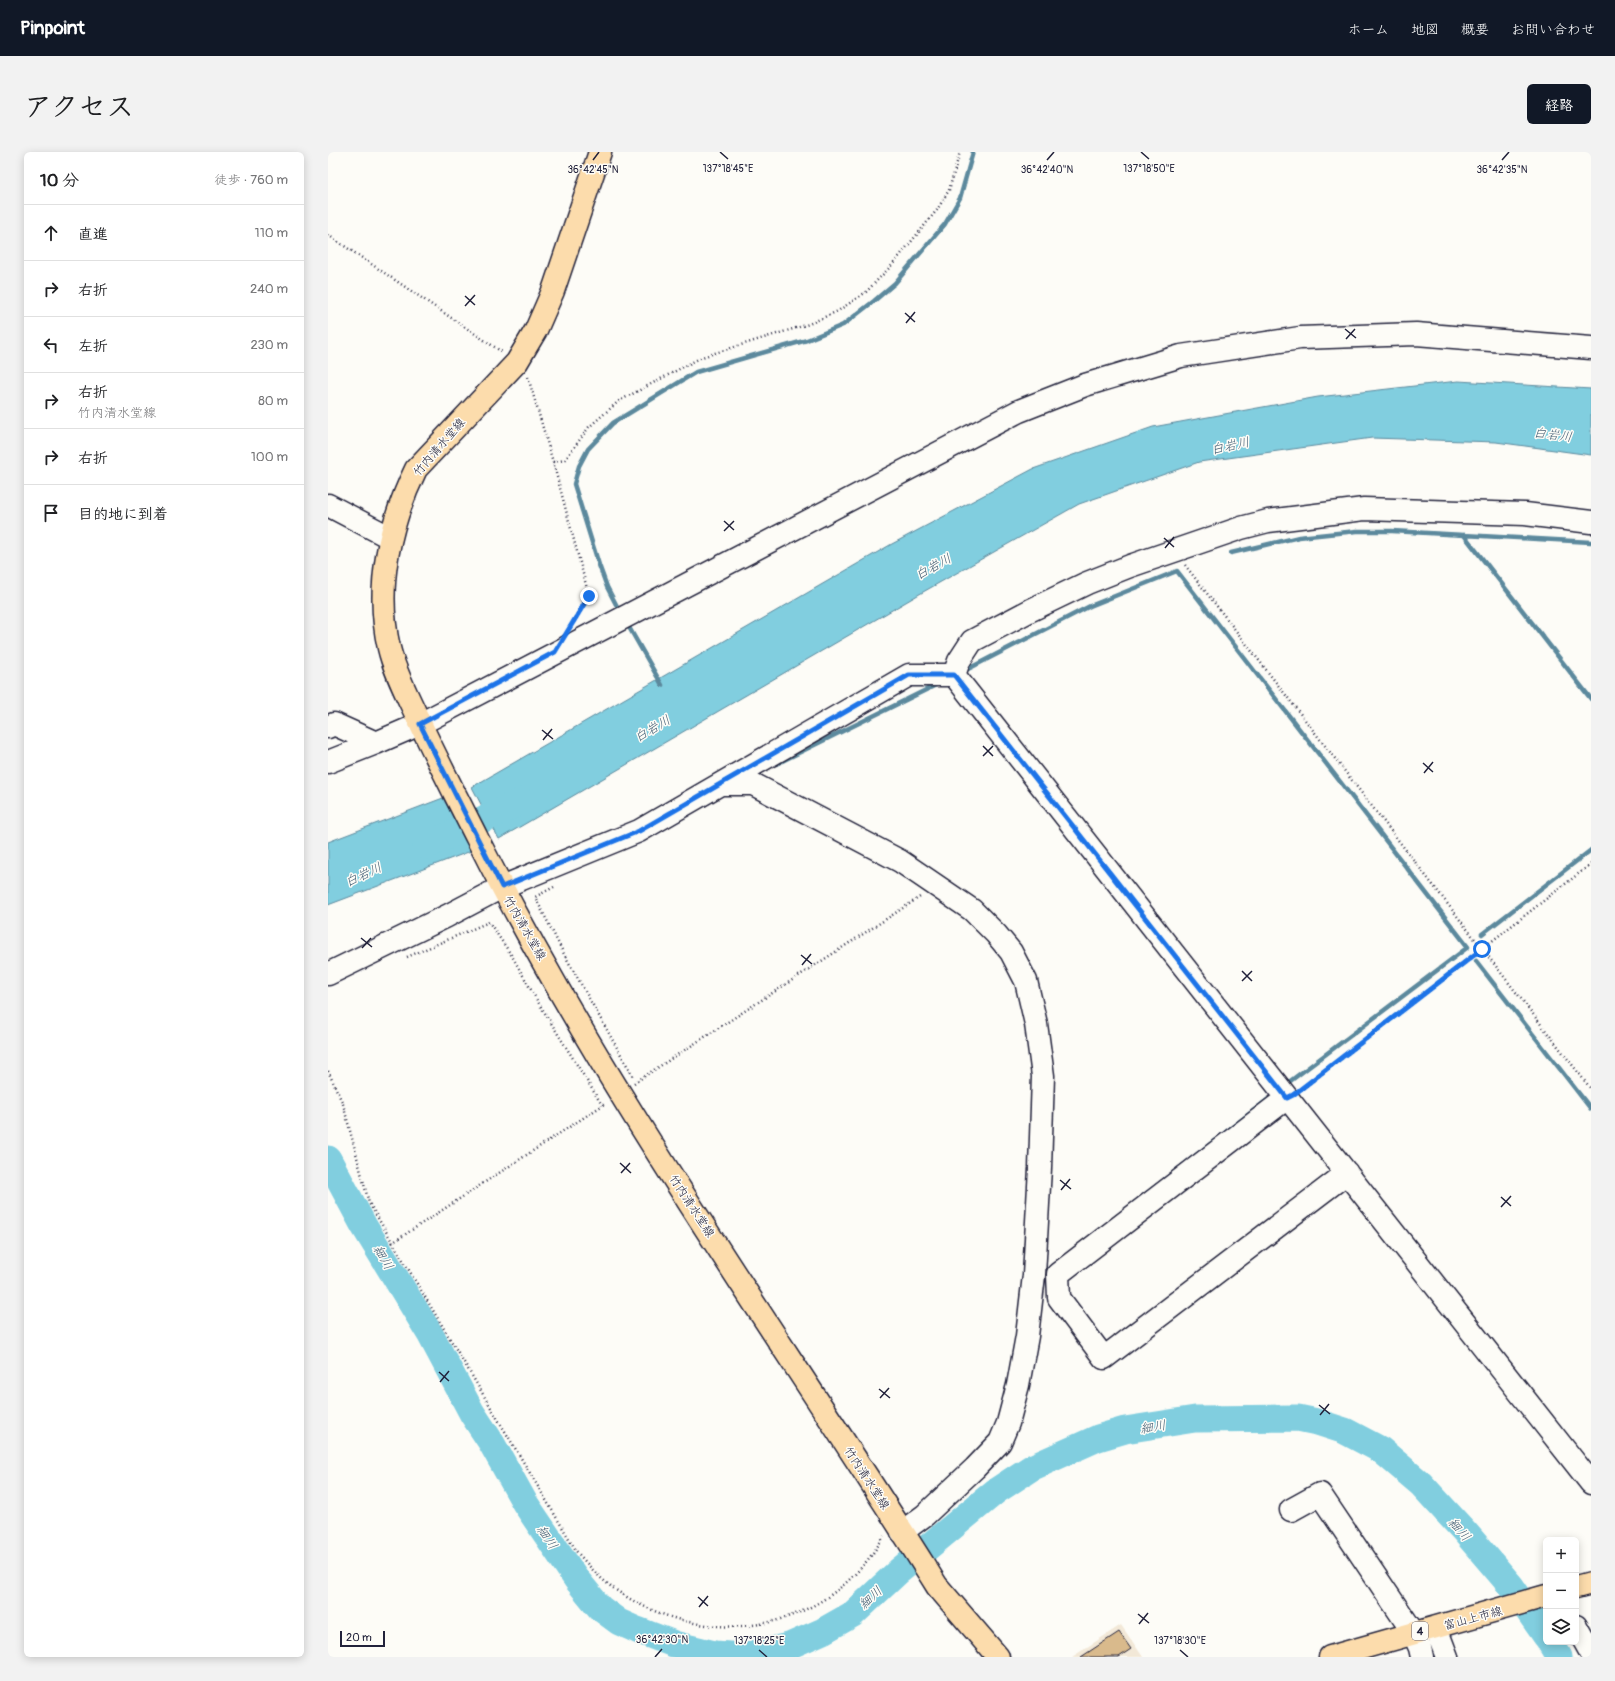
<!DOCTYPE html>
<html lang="ja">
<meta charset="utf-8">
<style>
body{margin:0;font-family:Pangolin,"Klee One",sans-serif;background:#f2f2f2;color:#202124}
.controls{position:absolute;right:12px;bottom:12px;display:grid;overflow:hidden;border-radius:6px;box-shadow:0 2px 10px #0003}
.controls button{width:36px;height:36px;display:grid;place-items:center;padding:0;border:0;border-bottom:1px solid #e0e0e0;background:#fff;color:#202124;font:20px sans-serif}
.scale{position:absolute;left:12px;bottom:10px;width:45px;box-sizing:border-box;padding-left:4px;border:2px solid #22223b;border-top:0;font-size:11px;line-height:14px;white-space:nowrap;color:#22223b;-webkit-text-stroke:3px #fdfcf7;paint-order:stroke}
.stop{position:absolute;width:12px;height:12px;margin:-9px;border:3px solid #1a73e8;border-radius:50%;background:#fff}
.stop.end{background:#1a73e8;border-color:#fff;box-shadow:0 1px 4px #0008}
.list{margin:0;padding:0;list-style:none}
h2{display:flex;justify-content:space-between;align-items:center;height:52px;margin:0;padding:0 16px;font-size:17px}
h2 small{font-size:13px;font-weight:400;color:#757577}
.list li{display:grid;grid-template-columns:26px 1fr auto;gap:12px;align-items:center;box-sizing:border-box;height:56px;padding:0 16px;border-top:1px solid #e0e0e0}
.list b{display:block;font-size:15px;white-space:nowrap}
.list p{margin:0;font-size:13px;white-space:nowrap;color:#757577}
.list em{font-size:13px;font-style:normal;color:#757577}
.icon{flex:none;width:22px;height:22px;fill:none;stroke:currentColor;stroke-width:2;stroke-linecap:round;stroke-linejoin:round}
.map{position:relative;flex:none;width:1263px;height:1505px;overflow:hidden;border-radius:6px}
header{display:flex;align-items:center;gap:24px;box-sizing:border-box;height:56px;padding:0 20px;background:#111827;color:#fff}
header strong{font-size:19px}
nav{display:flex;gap:22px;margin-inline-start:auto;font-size:14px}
.intro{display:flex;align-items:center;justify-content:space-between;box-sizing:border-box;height:96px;padding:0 24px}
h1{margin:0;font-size:28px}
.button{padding:10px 18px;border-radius:6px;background:#111827;color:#fff;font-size:14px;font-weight:700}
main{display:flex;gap:24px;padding:0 24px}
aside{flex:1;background:#fff;border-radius:6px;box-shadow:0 2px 10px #0003}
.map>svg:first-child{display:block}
.built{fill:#f2e8d7}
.water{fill:#81cedf;stroke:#5b899d}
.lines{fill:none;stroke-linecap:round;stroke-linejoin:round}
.stream{stroke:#5b899d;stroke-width:4.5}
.river{stroke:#81cedf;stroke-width:27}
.building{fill:#d9ba8c;stroke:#22223b}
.minor-casing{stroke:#22223b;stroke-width:25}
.major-casing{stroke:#22223b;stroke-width:25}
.path{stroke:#22223b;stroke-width:2.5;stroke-dasharray:1 3;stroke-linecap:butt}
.minor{stroke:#fdfcf7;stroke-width:22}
.major{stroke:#fcdcac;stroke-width:22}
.route{stroke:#1a73e8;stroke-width:5}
.ticks{fill:none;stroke:#22223b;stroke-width:1.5}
.labels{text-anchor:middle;stroke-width:3;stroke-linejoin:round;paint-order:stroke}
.shield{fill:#fdfcf7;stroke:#646373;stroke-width:1}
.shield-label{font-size:11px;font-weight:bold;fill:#22223b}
.street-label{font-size:12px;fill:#22223b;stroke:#fdfcf7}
.water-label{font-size:13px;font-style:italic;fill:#435e74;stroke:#fdfcf7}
.ticks-label{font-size:10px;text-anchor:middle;fill:#22223b;stroke:#fdfcf7;stroke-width:3;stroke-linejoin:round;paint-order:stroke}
</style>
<header>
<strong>Pinpoint</strong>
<nav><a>ホーム</a><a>地図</a><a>概要</a><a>お問い合わせ</a></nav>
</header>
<div class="intro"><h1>アクセス</h1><a class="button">経路</a></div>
<main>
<aside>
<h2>10 分<small>徒歩 · 760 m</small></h2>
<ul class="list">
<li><svg class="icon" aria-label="ahead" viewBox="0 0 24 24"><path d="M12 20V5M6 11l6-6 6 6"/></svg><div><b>直進</b></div><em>110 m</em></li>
<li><svg class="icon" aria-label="right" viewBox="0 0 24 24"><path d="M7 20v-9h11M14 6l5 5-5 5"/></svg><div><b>右折</b></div><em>240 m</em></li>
<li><svg class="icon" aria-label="left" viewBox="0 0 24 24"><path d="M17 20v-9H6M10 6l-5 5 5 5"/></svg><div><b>左折</b></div><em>230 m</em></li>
<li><svg class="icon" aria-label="right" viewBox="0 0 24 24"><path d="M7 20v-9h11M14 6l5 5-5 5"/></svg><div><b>右折</b><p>竹内清水堂線</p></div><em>80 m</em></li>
<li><svg class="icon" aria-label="right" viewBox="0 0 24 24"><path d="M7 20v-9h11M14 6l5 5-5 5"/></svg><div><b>右折</b></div><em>100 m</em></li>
<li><svg class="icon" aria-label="arrive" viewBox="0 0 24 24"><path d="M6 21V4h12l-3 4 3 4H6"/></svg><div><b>目的地に到着</b></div></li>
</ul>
</aside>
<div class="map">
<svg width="1263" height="1505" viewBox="0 0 1263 1505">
<rect width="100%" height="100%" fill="#fdfcf7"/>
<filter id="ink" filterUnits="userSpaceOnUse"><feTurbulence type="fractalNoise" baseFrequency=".025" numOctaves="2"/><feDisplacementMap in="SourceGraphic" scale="8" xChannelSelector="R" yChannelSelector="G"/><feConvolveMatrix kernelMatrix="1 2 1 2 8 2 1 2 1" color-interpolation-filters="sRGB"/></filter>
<g filter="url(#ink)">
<path class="built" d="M793 1473 815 1505H744Z"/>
<path class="water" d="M1130 229 1263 237V303L1168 290 1044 286 871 310 751 352 595 440 171 687 144 635 562 393 705 317 825 275 990 245Z
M115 646 143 699 0 753V690Z
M940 945 944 949 718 1124V1117Z"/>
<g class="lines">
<path class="stream" d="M1136 383 1263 547
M903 401 971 385 1029 379H1064L1263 390
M292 460 279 435 271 413 246 332 251 314 260 297 285 271 368 220 479 188 515 173 546 149 567 131 617 72 632 46 645 0
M298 470 334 533
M640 517 762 454 849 419 1140 795 961 930
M448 612 610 532
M1154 782 1263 698
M1148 809 1263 957"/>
<path class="river" d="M98 694 194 649
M0 1007 36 1074 102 1182 144 1261 163 1290 197 1351 249 1428 272 1456 291 1470 309 1478 346 1492 387 1502 415 1504 461 1494 495 1479 525 1462 571 1419 668 1339 703 1316 770 1286 797 1278 867 1267 970 1266 989 1270 1017 1279 1053 1298 1093 1332 1137 1380 1183 1434 1218 1484
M1222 1490 1231 1505"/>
</g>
<path class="building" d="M791 1480 803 1497 791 1505H753Z"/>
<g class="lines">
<g class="minor-casing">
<path id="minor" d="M0 353 61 385
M626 523 1263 1331
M626 523 631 509 644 489 703 458 759 431 802 414 913 376 940 369 1036 357 1197 362 1263 370
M0 575 6 572 48 591 92 572 691 259 757 233 853 204 972 186 1088 182 1263 196
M0 610 48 591
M393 632H425L572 709 644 758 668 782 683 800 698 829 708 872 715 924 712 1016 706 1123 699 1184 690 1233 680 1271 672 1290 647 1316 597 1363 574 1380
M0 822 119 764 174 735 311 679 581 523H626
M959 946 730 1122 731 1146 776 1206 1019 1021
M963 1358 992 1342 1085 1480 1092 1496 1094 1505
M1248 1474 1263 1501
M1108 1476 1119 1505"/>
</g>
<g class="major-casing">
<path id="major" d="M272 0 225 139 208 178 189 210 88 317C61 372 47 435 61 496 66 517 76 537 85 556 105 600 128 644 150 688 281 949 454 1186 609 1434L670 1505
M1248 1435 1263 1431
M1002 1505 1218 1444"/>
</g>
<path class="path" d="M0 83 174 200
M200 225 225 310 261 444 245 471
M225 310 237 308 261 275 291 249 374 205 481 172 510 159 538 140 565 112 609 58 621 38 632 0
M857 413 1263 937
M226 735 207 745 236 802 305 924
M79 805 161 770 184 804 210 850 274 953
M0 919 15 952 41 1051 249 1400C261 1414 273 1428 288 1438 380 1501 499 1482 556 1384
M306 931 592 745
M975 936 1263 712
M64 1091 278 951"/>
<use href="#minor" class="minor"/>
<use href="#major" class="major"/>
</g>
</g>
<g class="lines" filter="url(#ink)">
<path class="route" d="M261 444 227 500 92 572 174 735 311 679 581 523H626L959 946 965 943 1154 797"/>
</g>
<path class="ticks" d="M392 0 400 7M813 0 821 7M265 8 271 0M719 8 726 0M1174 8 1181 0M137 144 147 153M137 154 147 143M577 161 587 170M578 171 587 160M1017 177 1028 186M1018 187 1027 177M396 369 406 378M396 379 406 369M836 386 846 395M837 396 846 385M214 578 225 587M215 588 224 577M655 594 665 604M655 604 665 594M1095 611 1105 620M1096 621 1105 610M33 786 44 795M34 796 43 786M473 803 484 812M474 813 483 802M914 819 924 829M914 829 924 819M292 1011 303 1021M293 1021 302 1011M732 1028 743 1037M733 1038 742 1027M1173 1045 1183 1054M1173 1055 1183 1044M111 1220 121 1229M112 1230 121 1219M551 1237 562 1246M552 1246 561 1236M991 1253 1002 1262M992 1263 1001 1252M370 1445 380 1454M371 1455 380 1444M810 1462 821 1471M811 1472 820 1461M431 1498 439 1505M852 1498 860 1505M327 1505 334 1497"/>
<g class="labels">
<rect class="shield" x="1084" y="1470" width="16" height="18" rx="3"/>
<g class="shield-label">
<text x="1092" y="1483">4</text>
</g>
<g class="street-label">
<text transform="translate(111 295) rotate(-49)" y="4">竹内清水堂線</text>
<text transform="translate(197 776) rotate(60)" y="4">竹内清水堂線</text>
<text transform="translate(364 1054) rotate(57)" y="4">竹内清水堂線</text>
<text transform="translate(539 1326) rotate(57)" y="4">竹内清水堂線</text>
<text transform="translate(1145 1466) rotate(-15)" y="4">富山上市線</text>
</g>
<g class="water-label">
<text transform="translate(1225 282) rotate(7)" y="5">白岩川</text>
<text transform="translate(902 293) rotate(-12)" y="5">白岩川</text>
<text transform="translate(605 414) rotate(-29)" y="5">白岩川</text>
<text transform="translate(324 576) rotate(-31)" y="5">白岩川</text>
<text transform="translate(35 722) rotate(-25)" y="5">白岩川</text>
<text transform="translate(56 1105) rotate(60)" y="5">細川</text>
<text transform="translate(825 1274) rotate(-9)" y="5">細川</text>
<text transform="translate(1132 1377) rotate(49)" y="5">細川</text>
<text transform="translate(220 1385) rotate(56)" y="5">細川</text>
<text transform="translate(542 1445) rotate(-43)" y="5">細川</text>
</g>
</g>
<g class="ticks-label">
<text x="400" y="20">137°18'45"E</text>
<text x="821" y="20">137°18'50"E</text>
<text x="265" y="21">36°42'45"N</text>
<text x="719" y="21">36°42'40"N</text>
<text x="1174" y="21">36°42'35"N</text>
<text x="334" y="1491">36°42'30"N</text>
<text x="431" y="1492">137°18'25"E</text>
<text x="852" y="1492">137°18'30"E</text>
</g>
</svg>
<div class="controls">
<button>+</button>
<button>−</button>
<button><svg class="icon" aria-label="layers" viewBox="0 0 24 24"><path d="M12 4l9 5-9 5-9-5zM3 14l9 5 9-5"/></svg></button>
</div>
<div class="scale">20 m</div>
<div class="stop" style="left:1154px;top:797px"></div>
<div class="stop end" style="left:261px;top:444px"></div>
</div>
</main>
